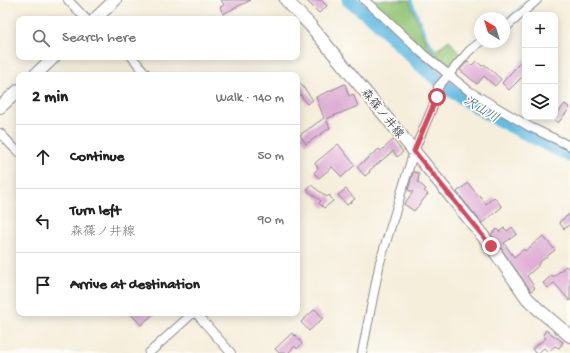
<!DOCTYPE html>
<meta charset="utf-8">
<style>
body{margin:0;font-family:"Gochi Hand","Klee One",sans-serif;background:#f6f6f6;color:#222}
.controls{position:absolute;right:12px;top:12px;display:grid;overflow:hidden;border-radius:8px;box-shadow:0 2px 10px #0003}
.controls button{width:36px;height:36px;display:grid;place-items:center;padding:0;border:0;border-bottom:1px solid #e0e0e0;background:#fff;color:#222;font:20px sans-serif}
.compass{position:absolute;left:474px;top:12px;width:36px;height:36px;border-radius:50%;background:#fff;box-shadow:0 2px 10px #0003;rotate:322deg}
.stop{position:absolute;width:12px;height:12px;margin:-9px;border:3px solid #d1495b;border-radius:50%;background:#fff}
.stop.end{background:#d1495b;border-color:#fff;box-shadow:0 1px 4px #0008}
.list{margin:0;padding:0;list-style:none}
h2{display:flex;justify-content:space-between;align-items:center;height:52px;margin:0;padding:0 16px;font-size:17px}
h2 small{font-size:13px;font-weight:400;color:#767676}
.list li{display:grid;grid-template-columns:26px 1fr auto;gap:12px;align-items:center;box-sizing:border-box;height:64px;padding:0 16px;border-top:1px solid #e0e0e0}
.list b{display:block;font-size:15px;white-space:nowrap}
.list p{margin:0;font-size:13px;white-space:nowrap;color:#767676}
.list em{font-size:13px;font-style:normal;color:#767676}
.icon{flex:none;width:22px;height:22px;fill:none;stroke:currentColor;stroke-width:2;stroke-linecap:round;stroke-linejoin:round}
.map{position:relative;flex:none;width:570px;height:353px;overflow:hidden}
.search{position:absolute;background:#fff;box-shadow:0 2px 10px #0003;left:16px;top:16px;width:284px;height:44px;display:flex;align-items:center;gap:10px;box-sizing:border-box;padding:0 14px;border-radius:8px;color:#767676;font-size:15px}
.panel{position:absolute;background:#fff;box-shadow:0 2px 10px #0003;left:16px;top:72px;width:284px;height:244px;border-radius:8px}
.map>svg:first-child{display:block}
.green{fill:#92c475;stroke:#5a7358}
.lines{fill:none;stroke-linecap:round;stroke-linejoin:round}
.stream{stroke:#66bce3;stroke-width:2.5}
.river{stroke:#66bce3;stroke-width:15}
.building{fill:#dfaed6}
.minor-casing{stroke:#8c888b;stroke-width:10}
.secondary-casing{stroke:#8c888b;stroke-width:14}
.minor{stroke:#fff;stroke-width:8}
.secondary{stroke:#fff;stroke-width:12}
.route{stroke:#d1495b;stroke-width:5}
.labels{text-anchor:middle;stroke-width:3.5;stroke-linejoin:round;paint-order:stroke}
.street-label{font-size:12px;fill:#22223b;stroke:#fdfcf7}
.water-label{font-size:13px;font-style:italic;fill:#3a5876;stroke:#fdfcf7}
</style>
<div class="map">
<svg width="570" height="353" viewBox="0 0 570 353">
<rect width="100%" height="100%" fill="#fdfcf7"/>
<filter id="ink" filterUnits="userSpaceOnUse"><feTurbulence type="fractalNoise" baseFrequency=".025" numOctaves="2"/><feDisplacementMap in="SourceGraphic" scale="8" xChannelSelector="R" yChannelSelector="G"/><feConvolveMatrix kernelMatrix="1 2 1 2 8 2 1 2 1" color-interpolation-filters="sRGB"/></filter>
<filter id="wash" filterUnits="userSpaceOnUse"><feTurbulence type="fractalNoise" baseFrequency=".012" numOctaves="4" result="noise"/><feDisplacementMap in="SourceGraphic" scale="16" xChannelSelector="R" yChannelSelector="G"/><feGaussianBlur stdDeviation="0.9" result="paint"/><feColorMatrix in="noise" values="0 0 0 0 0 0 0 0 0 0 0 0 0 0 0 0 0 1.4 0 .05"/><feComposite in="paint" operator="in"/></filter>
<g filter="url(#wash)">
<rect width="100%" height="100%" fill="#f5eedb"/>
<path class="green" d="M369 0H409L425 40 434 52 449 40 461 55 449 69H447C420 47 396 21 369 0Z"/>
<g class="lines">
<path class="stream" d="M411 0 427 39 435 50
M505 22 529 0"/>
<path class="river" d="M349 0 375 19 416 60 448 88 489 114 570 155"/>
</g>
<g id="blocks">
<path class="building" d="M221 0H251L223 14 220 7 224 5Z
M306 0H321L327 6 319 13Z
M525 57V74L509 90 502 83Z
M468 61 472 65 476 61 482 66 484 64 501 79 495 86 484 76 477 84 460 70Z
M297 79 313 100 307 104 297 90Z
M345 84 349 96 353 94 358 106 326 119 330 128 306 144 300 135 324 118 316 97Z
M565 104 570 108 558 123 553 119Z
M393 140 403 152 397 157 393 151 369 171 370 172 365 176 357 167 379 149 381 151Z
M338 144 355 165 342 177 332 167 319 178 314 173 318 168 315 163Z
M413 172 419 173 418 182 426 189 424 191 428 194 414 211 404 204 413 192 408 190Z
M468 183 478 196 479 195 486 204 494 197 502 207 482 223 457 192Z
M311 185 327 197 329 195 333 201 324 208 319 203 321 201 307 190Z
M346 189 355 199 347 205 338 195Z
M570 214V224L564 229 559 222Z
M512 227 517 234 504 243 514 257 524 249 525 251 543 236 555 250 540 262 538 265V266L527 276 535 288 531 291 491 234 497 229 499 232 504 228 507 231Z
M566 266 570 271V301L554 283 548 288 543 283 552 275 553 277Z
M315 309 323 318 309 331 301 322Z
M130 313H155L141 325Z
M546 330 563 342 559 348 555 346 548 352 544 348 538 353H535L532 349 546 338 543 335Z
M292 333 295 336 296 335 302 344 297 349 295 346 288 353H279L275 349Z"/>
</g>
</g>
<g filter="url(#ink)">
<use href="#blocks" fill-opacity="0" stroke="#8c888b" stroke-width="1"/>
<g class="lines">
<g class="minor-casing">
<path id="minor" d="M68 0 86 19
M364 0 384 17 423 54 469 91 530 127 570 146
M504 29 537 0
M132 57 147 75
M0 133 15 149 19 152
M196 313 231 353
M149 353 193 313
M362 353 380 262 414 151 437 97 438 87 469 51 480 42"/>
</g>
<g class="secondary-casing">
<path id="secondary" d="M286 0 310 25 414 151 491 246 527 298 538 309 570 336
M95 19 115 0
M35 75 54 57
M0 107 19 90"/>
</g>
<use href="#minor" class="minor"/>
<use href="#secondary" class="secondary"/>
</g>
</g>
<g class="lines" filter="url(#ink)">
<path class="route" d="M437 97 414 151 491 246"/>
</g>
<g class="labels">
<g class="street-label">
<text transform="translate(383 113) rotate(51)" y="4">森篠ノ井線</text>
</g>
<g class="water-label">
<text transform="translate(482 108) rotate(31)" y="5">沢山川</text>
</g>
</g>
</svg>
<div class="controls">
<button>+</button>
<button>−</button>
<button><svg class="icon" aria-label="layers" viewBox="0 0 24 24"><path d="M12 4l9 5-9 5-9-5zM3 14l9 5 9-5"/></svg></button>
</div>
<svg class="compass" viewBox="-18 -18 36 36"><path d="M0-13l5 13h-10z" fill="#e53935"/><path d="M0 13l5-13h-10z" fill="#767676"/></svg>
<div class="stop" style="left:437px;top:97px"></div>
<div class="stop end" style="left:491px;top:246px"></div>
<div class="search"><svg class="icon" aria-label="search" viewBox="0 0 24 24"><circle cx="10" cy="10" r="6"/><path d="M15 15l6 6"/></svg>Search here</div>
<section class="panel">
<h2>2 min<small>Walk · 140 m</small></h2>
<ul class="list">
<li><svg class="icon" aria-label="ahead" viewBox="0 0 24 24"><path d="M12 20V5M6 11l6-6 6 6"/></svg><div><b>Continue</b></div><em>50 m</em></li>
<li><svg class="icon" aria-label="left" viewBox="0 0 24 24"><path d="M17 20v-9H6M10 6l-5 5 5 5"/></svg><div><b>Turn left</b><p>森篠ノ井線</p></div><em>90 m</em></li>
<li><svg class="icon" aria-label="arrive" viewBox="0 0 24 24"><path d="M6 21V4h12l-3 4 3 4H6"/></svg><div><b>Arrive at destination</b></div></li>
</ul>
</section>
</div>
